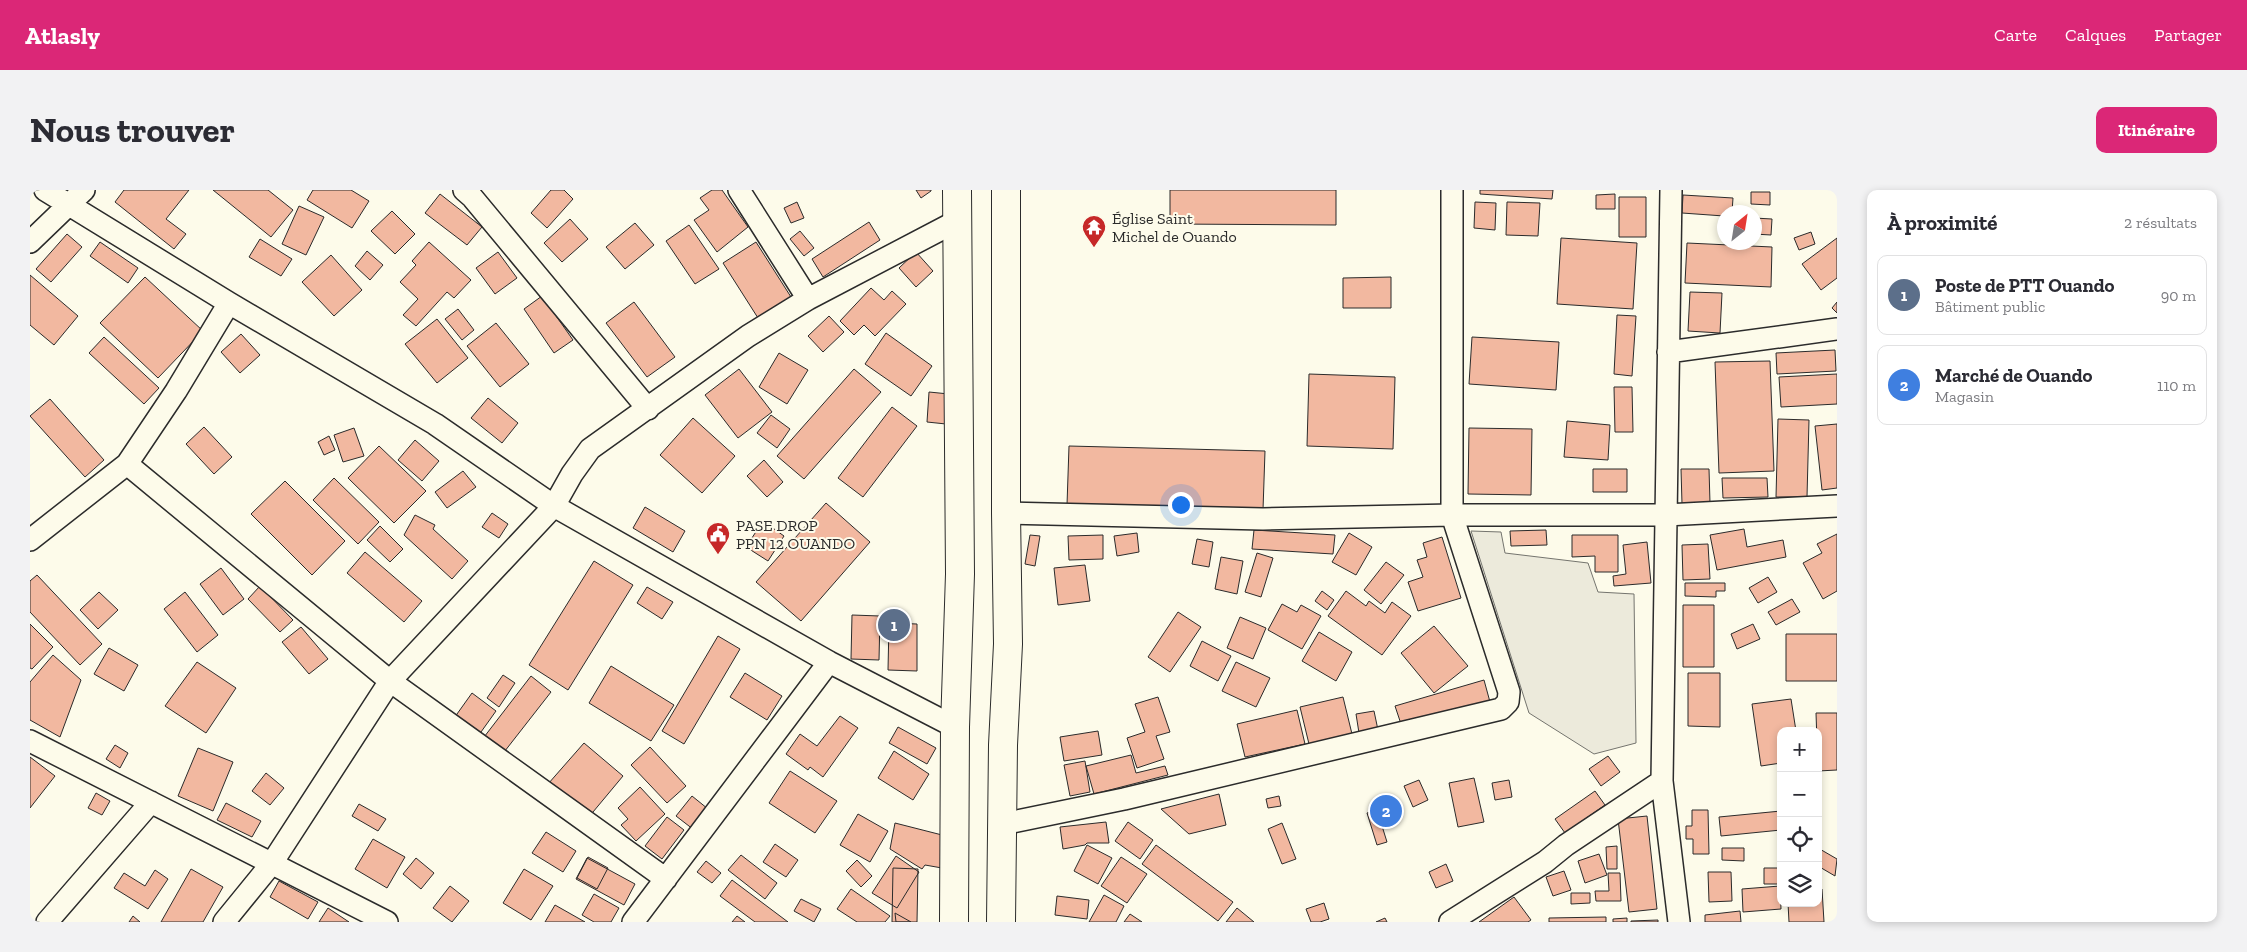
<!DOCTYPE html>
<html lang="fr">
<meta charset="utf-8">
<style>
body{margin:0;font-family:"Zilla Slab",serif;background:#f2f2f3;color:#2b2b33}
.controls{position:absolute;right:15px;bottom:15px;display:grid;overflow:hidden;border-radius:10px;box-shadow:0 2px 8px #0003}
.controls button{width:45px;height:45px;display:grid;place-items:center;padding:0;border:0;border-bottom:1px solid #e1e1e2;background:#fff;color:#2b2b33;font:25px sans-serif}
.compass{position:absolute;left:1687px;top:15px;width:45px;height:45px;border-radius:50%;background:#fff;box-shadow:0 2px 8px #0003;rotate:30deg}
.you{position:absolute;left:1150px;top:314px;width:18px;height:18px;margin:-12px;border:4px solid #fff;border-radius:50%;background:#1a73e8;box-shadow:0 0 0 8px #1a73e833}
.badge{display:grid;place-items:center;width:32px;height:32px;border-radius:50%;background:#db2777;color:#fff;font-size:16px;font-weight:700}
.pin{position:absolute;translate:-50% -50%;border:2px solid #fff;box-shadow:0 1px 5px #0006}
.list{margin:0;padding:0;list-style:none}
h2{display:flex;justify-content:space-between;align-items:center;height:65px;margin:0;padding:0 20px;font-size:21px}
h2 small{font-size:16px;font-weight:400;color:#7c7c81}
.list li{display:grid;grid-template-columns:32px 1fr auto;gap:15px;align-items:center;box-sizing:border-box;height:80px;margin:0 10px 10px;padding:0 10px;border:1px solid #e1e1e2;border-radius:10px}
.list b{display:block;font-size:19px;white-space:nowrap}
.list p{margin:0;font-size:16px;white-space:nowrap;color:#7c7c81}
.list em{font-size:16px;font-style:normal;color:#7c7c81}
.icon{flex:none;width:28px;height:28px;fill:none;stroke:currentColor;stroke-width:2;stroke-linecap:round;stroke-linejoin:round}
.map{position:relative;flex:none;width:1807px;height:732px;overflow:hidden;border-radius:10px}
header{display:flex;align-items:center;gap:30px;box-sizing:border-box;height:70px;padding:0 25px;background:#db2777;color:#fff}
header strong{font-size:24px}
nav{display:flex;gap:28px;margin-inline-start:auto;font-size:18px}
.intro{display:flex;align-items:center;justify-content:space-between;box-sizing:border-box;height:120px;padding:0 30px}
h1{margin:0;font-size:35px}
.button{padding:12px 22px;border-radius:10px;background:#db2777;color:#fff;font-size:18px;font-weight:700}
main{display:flex;gap:30px;padding:0 30px}
aside{flex:1;background:#fff;border-radius:10px;box-shadow:0 2px 8px #0003}
.map>svg:first-child{display:block}
.parking{fill:#eceadb;stroke:#74746e}
.building{fill:#f2b8a0;stroke:#2b2b2b}
.lines{fill:none;stroke-linecap:round;stroke-linejoin:round}
.street-casing{stroke:#2b2b2b;stroke-width:24}
.highway-casing{stroke:#2b2b2b;stroke-width:30}
.street{stroke:#fdfbea;stroke-width:21}
.highway{stroke:#fdfbea;stroke-width:28}
.labels{text-anchor:middle;stroke-width:4;stroke-linejoin:round;paint-order:stroke}
.poi-label{font-size:16px;fill:#2b2b2b;stroke:#fdfbea;text-anchor:start}
</style>
<header>
<strong>Atlasly</strong>
<nav><a>Carte</a><a>Calques</a><a>Partager</a></nav>
</header>
<div class="intro"><h1>Nous trouver</h1><a class="button">Itinéraire</a></div>
<main>
<div class="map">
<svg width="1807" height="732" viewBox="0 0 1807 732">
<rect width="100%" height="100%" fill="#fdfbea"/>
<path class="parking" d="M1441 341 1471 342 1475 363 1558 373 1568 402 1604 404 1606 553 1564 564 1499 523Z"/>
<path class="building" d="M94 0H159L136 29 156 44 144 59 85 12Z
M183 0H238L263 20 241 47Z
M283 0H321L339 11 322 38 277 10Z
M521 0H534L543 9 517 38 501 23Z
M682 0H692L718 37 687 62 664 30 679 20 670 8Z
M886 0H901V1L891 8Z
M1140 0H1306V35L1140 34Z
M1450 0H1523L1522 9 1450 4Z
M1721 2H1740V15L1721 14Z
M410 4 452 37 437 55 395 23Z
M1585 4V19H1566V5Z
M1653 5 1703 8 1702 22H1694V26L1652 23Z
M1589 7H1616V47H1589Z
M767 12 774 28 761 33 754 18Z
M1445 12 1466 13 1465 40 1444 38Z
M1477 12 1510 13 1508 46 1476 45Z
M269 16 294 27 276 65 252 54Z
M362 21 385 44 365 64 341 41Z
M1724 28 1742 29 1741 45 1724 44Z
M540 29 558 49 532 72 514 53Z
M839 32 850 50 793 87 782 69Z
M605 33 624 55 595 79 576 57Z
M659 35 689 79 665 94 636 51Z
M770 41 784 58 774 66 760 49Z
M1781 42 1785 54 1769 60 1764 48Z
M37 44 52 57 21 92 6 79Z
M1531 48 1607 53 1603 119 1527 114Z
M1807 48V88L1791 100 1772 74Z
M230 49 262 69 251 86 219 67Z
M70 52 108 78 98 93 60 66Z
M399 52 441 90 424 108 417 102 386 136 373 125 388 109 370 92 386 75 382 71Z
M726 52 761 107 728 128 693 73Z
M1657 53 1742 57 1741 97 1655 93Z
M337 61 353 75 340 90 325 76Z
M468 62 487 88 465 104 446 78Z
M886 62 903 81 886 97 869 78Z
M301 65 332 100 304 126 272 92Z
M0 85 48 126 24 155 0 135Z
M115 87 173 141 128 188 70 133Z
M1361 87V118H1313V88Z
M841 98 854 110 862 101 876 114 845 146 834 135 824 145 810 131Z
M1660 102 1692 103 1690 143 1658 141Z
M512 106 543 150 524 163 494 119Z
M604 112 645 167 617 187 576 133Z
M1807 112V123L1802 118Z
M428 119 444 140 432 150 415 129Z
M1587 125 1606 126 1602 186 1584 184Z
M799 126 814 142 793 162 778 146Z
M407 129 438 168 407 193 375 154Z
M466 133 499 174 470 197 437 156Z
M856 143 902 176 881 206 835 174Z
M211 144 230 165 210 183 191 162Z
M74 147 129 198 114 214 59 163Z
M1442 147 1529 152 1526 200 1439 194Z
M1805 160 1806 181 1747 184 1746 163Z
M749 163 778 180 757 214 729 197Z
M1740 171 1744 281 1689 283 1685 172Z
M709 179 742 222 708 248 675 205Z
M824 179 851 202 774 289 747 266Z
M1279 184 1365 187 1363 259 1277 256Z
M1807 184V214L1751 217 1749 187Z
M1584 197H1602L1603 242H1585Z
M899 202 919 204 916 234 897 232Z
M458 208 488 233 472 253 441 228Z
M20 209 74 270 55 287 0 226Z
M862 217 887 236 833 307 808 288Z
M741 225 760 239 747 258 727 243Z
M663 228 705 266 672 303 630 265Z
M1748 229 1779 230 1777 307H1746Z
M1537 231 1580 235 1578 270 1534 267Z
M1807 234V298L1792 300 1785 236Z
M174 237 202 267 184 284 156 254Z
M324 238 334 266 313 272 304 245Z
M1439 238 1502 239 1501 305 1438 304Z
M299 246 305 260 294 265 288 252Z
M385 250 409 271 392 291 368 270Z
M349 256 396 301 364 333 318 288Z
M1039 256 1235 261 1233 320 1037 315Z
M734 270 753 292 737 307 717 286Z
M1563 279H1597V302H1563Z
M1651 279H1679L1680 313 1652 314Z
M433 281 446 297 417 318 405 302Z
M304 288 349 332 328 354 283 310Z
M1692 288H1737L1738 307 1693 308Z
M255 291 315 351 282 385 221 324Z
M796 313 840 352 771 431 726 392Z
M615 317 655 341 643 362 603 338Z
M462 323 478 334 469 348 452 337Z
M385 325 405 335 403 339 438 371 422 389 374 345Z
M733 331 754 346 738 371 716 357Z
M350 336 373 359 360 372 337 350Z
M1714 339 1717 357 1753 350 1756 367 1687 380 1680 345Z
M1224 340 1305 345 1303 364 1222 359Z
M1516 340 1517 355 1481 356 1480 341Z
M1107 343 1109 362 1087 366 1084 346Z
M1319 343 1342 357 1326 385 1302 372Z
M1807 344V401L1793 409 1773 373 1792 363 1787 354Z
M1000 345 1010 346 1005 376 995 374Z
M1073 345V369L1039 370 1038 346Z
M1542 345H1588V382H1565V366L1542 367Z
M1412 347 1431 408 1388 421 1378 392 1393 387 1387 370 1397 367 1393 353Z
M1167 349 1183 352 1179 377 1162 374Z
M1617 352 1621 393 1584 396 1583 386 1596 384 1593 355Z
M1678 354 1680 389 1653 390 1652 355Z
M335 362 392 411 374 432 317 383Z
M1227 363 1243 368 1231 407 1215 402Z
M1191 367 1213 371 1207 404 1185 399Z
M564 371 603 395 538 500 499 475Z
M1356 372 1374 385 1351 414 1334 400Z
M1055 375 1060 411 1028 415 1024 378Z
M191 378 214 409 193 425 170 394Z
M7 385 72 454 50 475 0 422V391Z
M1738 387 1747 402 1728 413 1719 398Z
M1655 393H1695V401H1686V407L1655 406Z
M230 396 263 430 250 442 218 409Z
M617 397 643 412 632 429 607 413Z
M1292 401 1304 410 1297 420 1285 411Z
M1316 401 1336 416 1339 411 1355 423 1362 412 1381 426 1352 465 1298 426Z
M69 402 88 420 68 439 50 420Z
M155 402 188 445 167 462 134 419Z
M1762 409 1770 422 1746 435 1738 422Z
M1252 414 1267 422 1271 415 1291 426 1272 459 1238 440Z
M1653 415H1684V477H1653Z
M1148 422 1171 437 1140 482 1118 467Z
M822 425 850 426 849 470 821 469Z
M1210 427 1236 438 1223 469 1197 458Z
M859 433 887 434V481L858 480Z
M0 434 23 457 2 479 0 478Z
M1723 434 1730 449 1707 459 1701 444Z
M1404 436 1438 476 1404 503 1371 463Z
M271 437 298 469 279 484 252 452Z
M1289 442 1322 462 1306 491 1272 471Z
M1756 444H1807V491H1756Z
M688 446 710 459 654 554 632 541Z
M1172 451 1201 466 1188 491 1160 476Z
M79 458 108 475 94 501 64 484Z
M23 465 51 490 30 547 0 530V492Z
M167 472 206 498 176 543 135 516Z
M1206 472 1240 488 1226 517 1192 501Z
M581 476 644 515 621 551 559 513Z
M715 483 752 506 737 530 700 507Z
M1658 483H1690V537L1658 536Z
M473 485 485 493 469 517 457 508Z
M501 486 521 502 471 566 451 551Z
M1454 490 1460 512 1372 537 1365 516Z
M442 503 466 521 446 549 422 531Z
M1128 507 1140 542 1126 546 1134 569 1107 578 1097 548 1115 542 1105 514Z
M1313 507 1322 544 1279 554 1270 517Z
M1761 509 1766 541H1751V573L1731 576 1722 514Z
M1267 520 1275 554 1215 567 1207 534Z
M1344 521 1348 540 1329 543 1326 524Z
M1786 523H1807V580L1788 581Z
M810 526 828 538 793 587 780 577 778 580 756 564 770 544 787 556Z
M868 537 906 558 897 574 859 553Z
M1068 541 1072 565 1034 571 1030 547Z
M554 553 593 586 558 628 518 594Z
M85 555 98 563 90 578 76 569Z
M620 557 656 596 637 613 601 575Z
M168 558 203 572 183 621 148 606Z
M864 561 899 584 883 610 848 588Z
M1101 565 1106 583 1135 576 1138 585 1064 604 1056 576Z
M1578 566 1590 582 1571 596 1559 579Z
M0 567 25 586 0 618Z
M1055 571 1060 602 1040 606 1034 575Z
M760 581 807 611 785 643 739 613Z
M236 583 254 598 240 615 222 601Z
M1444 588 1454 632 1428 637 1419 593Z
M1389 590 1398 610 1383 617 1374 596Z
M1479 590 1482 607 1465 610 1462 593Z
M610 597 635 624 606 651 591 635 598 629 588 618Z
M1565 601 1575 615 1535 643 1525 629Z
M66 603 80 611 72 625 58 618Z
M1189 604 1196 635 1159 644 1131 619Z
M662 606 683 623 668 643 646 626Z
M1249 606 1251 616 1238 618 1236 609Z
M196 613 231 631 222 647 187 630Z
M329 614 356 629 348 641 322 626Z
M1347 620 1357 652 1347 655 1337 623Z
M1662 620H1678L1679 664H1663V649H1656V636H1662Z
M1751 621V640L1691 646 1689 627Z
M828 624 858 641 840 672 810 655Z
M1617 626 1627 719 1599 722 1588 629Z
M637 627 654 640 632 669 615 656Z
M1076 632 1079 653H1057L1055 655 1033 659 1030 637Z
M1098 632 1123 650 1110 669 1085 651Z
M865 633 916 646 912 678 895 675 892 679 860 659Z
M1252 633 1266 669 1252 674 1238 639Z
M516 642 546 661 533 682 502 663Z
M343 649 375 667 357 698 325 679Z
M745 654 768 670 756 687 733 672Z
M1057 655 1082 668 1068 694 1044 681Z
M1126 655 1203 712 1188 731 1112 674Z
M1587 656V679H1577L1576 657Z
M1692 658H1714V671L1692 670Z
M1788 658 1807 669 1805 686 1788 676Z
M1569 664 1577 685 1555 693 1548 671Z
M711 665 747 693 735 709 698 680Z
M866 666 889 682 867 718 842 703Z
M558 667 578 678 567 699 547 688Z
M1091 667 1117 684 1097 713 1071 696Z
M386 668 404 683 391 699 373 684Z
M557 668 605 694 594 715 546 689Z
M827 670 842 686 831 697 816 681Z
M676 671 691 683 682 693 667 682Z
M1416 674 1423 691 1406 698 1399 682Z
M863 678 888 679 887 732H862Z
M1734 678H1751V694H1734Z
M161 679 193 697 173 732H131Z
M494 679 523 696 501 730 473 713Z
M125 680 138 689 118 719 84 698 94 683 115 696Z
M1534 681 1541 700 1523 706 1516 687Z
M1678 682H1701L1702 711 1679 712Z
M1578 683H1590L1591 711H1566L1565 701H1579Z
M702 690 758 732H725L690 706Z
M249 691 288 712 278 729 240 707Z
M420 696 439 711 422 732 403 718Z
M1750 696 1751 719 1713 722 1712 699Z
M821 699 860 726 855 732H827L807 719Z
M1792 699 1794 732H1759L1758 713H1788V700Z
M1541 703H1560V713L1541 714Z
M564 704 589 718 581 732H564L552 725Z
M1074 705 1094 716 1086 732H1059Z
M1027 706 1059 710 1057 729 1025 725Z
M1484 707 1501 730 1498 732H1449Z
M771 709 791 719 784 732 764 721Z
M1294 713 1299 729 1290 732H1281L1276 719Z
M525 715 555 732H515Z
M298 718 319 732H289Z
M1207 718 1224 732H1196Z
M1710 721 1711 732H1675V725Z
M865 723 881 732H866Z
M1100 724 1112 732H1094Z
M103 726 110 732H99Z
M707 726 715 732H702Z
M1576 727V732H1519V728Z
M1355 728 1357 732H1346Z
M1597 728V732H1583V729Z
M1628 730V732H1601V731Z"/>
<g class="lines">
<g class="street-casing">
<path id="street" d="M15 0 199 113 405 234 524 316 799 472 925 537
M434 0 442 7 618 219
M709 0 778 109
M1641 0 1632 591 1649 732
M0 52 54 0
M1638 162 1807 139
M97 274 360 491 636 689
M976 323 1233 329 1422 325H1636L1807 316
M0 350 97 274 146 201 199 113
M0 551 357 732
M973 634 1094 609 1471 519 1478 512 1479 502 1422 325V0
M17 732 121 612
M194 732 242 673 360 491 524 316 542 284 560 259 718 146 778 109 927 31
M603 732 799 472
M1420 732 1515 672 1536 655 1632 591"/>
</g>
<g class="highway-casing">
<path id="highway" d="M924 732 925 537 930 384 927 0
M971 732 973 555 978 454 976 323V0"/>
</g>
<use href="#street" class="street"/>
<use href="#highway" class="highway"/>
</g>
<defs>
<g id="temple-pin" transform="scale(1.25)"><path d="M0 17L-7.5 6A9.5 9.5 0 1 1 7.5 6Z" fill="#c62828" stroke="#fdfbea"/><path d="M0-6L5-2H3V0L6.5 2.5H4V6H1.5V3h-3V6H-4V2.5H-6.5L-3 0V-2H-5Z" fill="#fff"/></g>
<g id="civic-pin" transform="scale(1.25)"><path d="M0 17L-7.5 6A9.5 9.5 0 1 1 7.5 6Z" fill="#c62828" stroke="#fdfbea"/><path d="M-.6-6.5H3V-4.5H.6V-3L4-1V1h2V6H-6V1h2V-1L-.6-3ZM-1.2 2.5V6h2.4V2.5Z" fill="#fff"/></g>
</defs>
<g fill-rule="evenodd">
<use href="#temple-pin" x="1064" y="37"/>
<use href="#civic-pin" x="688" y="344"/>
</g>
<g class="labels">
<g class="poi-label">
<text x="1082" y="34">Église Saint<tspan x="1082" dy="18">Michel de Ouando</tspan></text>
<text x="706" y="341">PASE DROP<tspan x="706" dy="18">PPN 12 OUANDO</tspan></text>
</g>
</g>
</svg>
<div class="controls">
<button>+</button>
<button>−</button>
<button><svg class="icon" aria-label="locate" viewBox="0 0 24 24"><circle cx="12" cy="12" r="6"/><path d="M12 2v4M12 18v4M2 12h4M18 12h4"/></svg></button>
<button><svg class="icon" aria-label="layers" viewBox="0 0 24 24"><path d="M12 4l9 5-9 5-9-5zM3 14l9 5 9-5"/></svg></button>
</div>
<svg class="compass" viewBox="-18 -18 36 36"><path d="M0-13l5 13h-10z" fill="#e53935"/><path d="M0 13l5-13h-10z" fill="#7c7c81"/></svg>
<div class="you"></div>
<div class="pin badge" style="left:864px;top:435px;background:#5c6f8a">1</div>
<div class="pin badge" style="left:1356px;top:621px;background:#3f7fe0">2</div>
</div>
<aside>
<h2>À proximité<small>2 résultats</small></h2>
<ul class="list">
<li><span class="badge" style="background:#5c6f8a">1</span><div><b>Poste de PTT Ouando</b><p>Bâtiment public</p></div><em>90 m</em></li>
<li><span class="badge" style="background:#3f7fe0">2</span><div><b>Marché de Ouando</b><p>Magasin</p></div><em>110 m</em></li>
</ul>
</aside>
</main>
